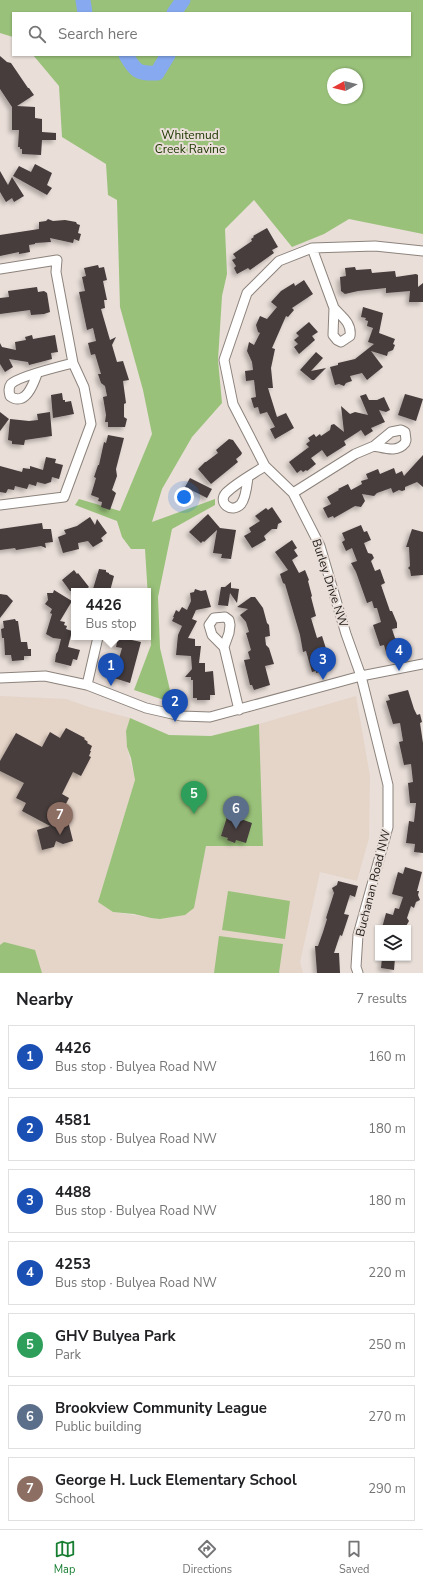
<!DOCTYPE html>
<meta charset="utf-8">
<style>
body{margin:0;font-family:"Nunito Sans",sans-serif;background:#f6f6f6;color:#202124}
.controls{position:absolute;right:12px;bottom:12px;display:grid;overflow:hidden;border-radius:0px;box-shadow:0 1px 3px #0004}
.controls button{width:36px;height:36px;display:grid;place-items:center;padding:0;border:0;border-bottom:1px solid #e0e0e0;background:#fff;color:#202124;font:20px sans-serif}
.compass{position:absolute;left:327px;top:68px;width:36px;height:36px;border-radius:50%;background:#fff;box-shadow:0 1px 3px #0004;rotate:262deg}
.you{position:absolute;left:184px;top:497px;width:14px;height:14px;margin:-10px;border:3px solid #fff;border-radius:50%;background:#1a73e8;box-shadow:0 0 0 6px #1a73e833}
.badge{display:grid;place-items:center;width:26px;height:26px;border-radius:50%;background:#177e32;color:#fff;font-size:13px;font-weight:700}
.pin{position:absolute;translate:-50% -33px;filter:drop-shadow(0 1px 2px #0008)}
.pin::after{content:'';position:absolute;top:21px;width:14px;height:12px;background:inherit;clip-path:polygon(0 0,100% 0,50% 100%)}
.popup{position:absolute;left:71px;top:588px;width:80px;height:52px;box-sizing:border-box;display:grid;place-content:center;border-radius:0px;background:#fff;filter:drop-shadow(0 1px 3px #0005);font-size:13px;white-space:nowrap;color:#757577}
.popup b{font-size:15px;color:#202124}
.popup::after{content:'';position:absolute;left:50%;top:100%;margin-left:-8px;border:8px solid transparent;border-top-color:#fff}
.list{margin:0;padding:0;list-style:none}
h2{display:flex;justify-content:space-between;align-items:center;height:52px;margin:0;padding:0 16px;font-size:17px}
h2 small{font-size:13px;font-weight:400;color:#757577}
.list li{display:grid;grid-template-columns:26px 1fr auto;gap:12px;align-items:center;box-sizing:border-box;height:64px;margin:0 8px 8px;padding:0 8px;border:1px solid #e0e0e0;border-radius:0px}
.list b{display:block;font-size:15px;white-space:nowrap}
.list p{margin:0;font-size:13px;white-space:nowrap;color:#757577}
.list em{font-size:13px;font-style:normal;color:#757577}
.icon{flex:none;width:22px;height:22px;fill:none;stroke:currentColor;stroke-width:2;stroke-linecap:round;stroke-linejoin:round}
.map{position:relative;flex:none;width:423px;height:973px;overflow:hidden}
.search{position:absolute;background:#fff;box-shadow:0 1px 3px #0004;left:12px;right:12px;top:12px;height:44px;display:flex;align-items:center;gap:10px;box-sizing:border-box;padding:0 14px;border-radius:0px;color:#757577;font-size:15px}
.sheet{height:556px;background:#fff}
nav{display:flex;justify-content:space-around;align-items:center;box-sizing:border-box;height:56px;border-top:1px solid #e0e0e0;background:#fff;font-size:11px;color:#757577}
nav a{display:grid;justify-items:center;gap:2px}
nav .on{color:#177e32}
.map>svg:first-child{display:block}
.built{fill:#e5d4c8}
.green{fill:#99c17a;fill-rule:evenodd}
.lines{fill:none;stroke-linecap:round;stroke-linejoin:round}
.river{stroke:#86a9ef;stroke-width:15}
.building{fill:#473c3c;filter:url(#shadow)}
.minor-casing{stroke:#8c837c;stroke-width:11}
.minor{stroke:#fff;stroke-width:9}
.labels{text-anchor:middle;stroke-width:4;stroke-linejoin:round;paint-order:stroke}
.park-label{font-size:12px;fill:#203903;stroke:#e9ded8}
.street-label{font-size:12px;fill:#1e1b18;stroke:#e9ded8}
</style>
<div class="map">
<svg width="423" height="973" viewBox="0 0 423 973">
<defs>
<filter id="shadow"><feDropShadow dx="-3" dy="3" stdDeviation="2" flood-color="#0004"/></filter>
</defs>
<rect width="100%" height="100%" fill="#e9ded8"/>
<path class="built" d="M0 696 66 699 89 707 130 718 126 731 127 747 135 780 98 902 113 912 160 919 185 915 194 908 206 846H263L259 724 356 696 370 776 369 838 357 881 320 872 300 962 303 973H0Z"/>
<path class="green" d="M0 0H423V234L349 219 324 234 292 247 254 200 225 229 227 274 222 296 218 360 222 403 192 437 162 489 152 522 215 499V505L172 529 158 597 160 648 173 703 134 690 151 645 145 549H131L122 537 117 521 75 505 79 499 120 511 152 434 143 390 120 307 117 200 108 195 106 164 62 137 59 86 33 55H410V13H13V37L0 33ZM333 74H357V98H333Z
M130 718 169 735 211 736 259 724 263 846H206L194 908 185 915 160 919 151 918 134 914 113 912 98 902 135 780 131 758 127 747 126 731Z
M228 891 290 901 285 939 222 930Z
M219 936 283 944 279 973H214Z
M4 942 35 950 42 973H0V945Z"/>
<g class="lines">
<path class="river" d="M83 0 85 13
M174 13 183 0
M126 55C135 71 138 74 157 73L168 55"/>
</g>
<path class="building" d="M0 56 7 62 11 63 28 88H29L34 95 17 106 35 107V118L42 119V132L56 133V140H42L41 155 22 154V149H20V147H18L19 130H12V107L0 89Z
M35 164 52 173 47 185 52 188 47 195 13 176 19 166 31 172Z
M0 171 8 185 12 177 24 196 14 202 12 198 6 202 0 192Z
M48 219 53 221 65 220 76 222 77 224 80 225 78 233 81 234 79 241 74 239 73 243 50 238 51 242 35 243V244L29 245 30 252 19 254V252L0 256V235L39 229V222L46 221Z
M267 228 278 247 272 250 274 253 250 270 248 268 237 274 234 268 236 266 232 260 236 258 233 254 252 241 251 239 254 237 253 236Z
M98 265 99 268 104 267 107 280 103 281 107 300H104L105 308 101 309 110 340 116 337 112 345 117 362 123 361 129 380 123 381 126 403 124 404V417L127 419 125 427H108V422H105L106 415 103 397 107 396 105 386 101 383 98 374H101L95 354 91 355 88 343 96 341 93 328 87 330 79 292 85 291 82 277 86 276 84 268Z
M355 267 356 270 371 269 372 273 395 271 396 277 416 274 418 275V287L423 283V302H409L410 291 386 293V288L358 291 345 294 341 291 340 277 346 276 345 268Z
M304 280 313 294 292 308 294 310 288 317 286 316 272 348 275 349 271 368 273 388H268L277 417 286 413 294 428 275 439 270 429 275 427 267 412 260 414 258 407 254 408 251 398 256 397 254 380 246 381 245 371 253 370 252 362 247 351 249 342 254 345 260 333 258 332 256 325 260 316 267 319 277 307 271 302 281 291 294 283 295 286Z
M37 287 38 292 44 291 47 293 50 312 44 314 31 315 30 310 0 314V298L9 297 8 291Z
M363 307 383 313 379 333 395 339 393 344 395 345 393 350 388 352 387 356 371 351 383 367 367 380 362 373 350 376 352 381 346 383 344 386 339 384 335 385 330 367 338 365V363L355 359 374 344 368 342 373 328 367 326 368 321 365 320 366 318 361 317Z
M309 322 318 332 312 336 315 340 299 354 294 347 298 344 294 340 299 336 296 333Z
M32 335 33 339 55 335 58 352 51 353 52 359 29 365 28 362 9 359 13 367 5 372 0 364V343L2 347 16 350 15 342 26 340 25 337Z
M316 352 323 358 311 371 326 368 314 380H312L300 370Z
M62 393 63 400H65V402L71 401 74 414 53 418 51 395Z
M366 394 369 400H377L384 397 390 410 386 412 379 410 385 422 371 428 373 431 365 436 361 430 358 432 344 441 346 445 327 457 322 450 311 458 316 464 307 471 306 470 303 472 301 470 297 473 289 462 309 447 306 444 310 441 308 438 314 434 316 437 320 434 321 436 330 430 331 425 334 424 344 432 341 406 350 414 355 412 368 415 360 396Z
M405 394 423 399 416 421 398 415Z
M0 412 9 419 0 431Z
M50 412 52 436 25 440 24 445 12 444V441L8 440 10 419 29 421 38 420 37 414Z
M108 435 124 438 116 469 117 476 112 490 116 493 110 510 101 507 102 502 98 501 99 498 91 495 96 478 94 477 98 465H99L104 442 106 443Z
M229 439 233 440 242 453 241 455 236 459 238 462 211 484 198 469 205 462H206L218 453 216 450Z
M423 455V487L417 482 405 487V490L402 491 399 490 393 493 391 488 377 493 374 496 362 494 365 501 361 507 355 506 334 518 333 516 328 518 323 508 331 504 327 497 339 490 338 489 348 484 351 490 362 484 361 481 368 479 366 474 378 469 380 474 394 468 396 474 402 471 404 476Z
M46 457 56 459 55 463 63 465 59 479 52 477 51 482 45 484 37 482 36 486 29 484 27 489 15 486 14 490 8 489 6 493 0 492V466L22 472 23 468 30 469V466L43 470Z
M190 478 212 489 207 498 185 487Z
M272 507 282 522 278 524 277 529H272L264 536 266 540 252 548 244 536 251 532 249 528 260 521 255 516 266 508 268 510Z
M208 514 220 528 236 530 231 559 221 558 222 554 213 553 217 530 204 542 203 541 201 543 189 532Z
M90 517 95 525 97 519 107 533 101 538 103 541 93 547 88 541 78 543 79 549 63 553 58 537 66 534 64 530 77 526Z
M42 523 43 529H51L53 542 45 543 46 548 41 546 16 550 15 548 0 550V529Z
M361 525 364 532 367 531 371 540 364 543 368 553 372 554 374 558 371 561 375 571 380 569 385 583 381 585 390 611H392L397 623V628L392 629 395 638 399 640 396 644 397 649 386 652 384 645 380 646 373 625 381 622 377 608H374L372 601 367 603 356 572 351 563 357 561 352 548 346 551 342 542 345 540 342 533Z
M412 529 423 532V575L411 576 410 570 408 568 410 566 409 547H406Z
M292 540 297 548 294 550 298 556 292 560 299 573 305 570 309 580 308 581 312 596 311 597 316 616 311 618 317 638 322 636 330 661 325 662 327 670 316 673V671L312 672 306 651 303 652 300 635 285 584 283 583 280 574 288 570 275 552Z
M99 569 106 570V572L109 573V574L114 576 110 591 93 589Z
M74 570 77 574 78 573 89 587 84 591H70L62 580Z
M231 582V588L239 589 237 603 230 593 228 606 218 605 221 587H225Z
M195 589 201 591 206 590 211 607 196 610 192 619 197 621 188 638 195 639V646H201L199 663H205V672L213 671 215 695H210V700H197V698H193V680H191V677H185L192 669 191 656 176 655 178 635 182 626 172 621 174 617H173L176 610 179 612 182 607 187 610 191 601 190 593 194 592Z
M54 590 72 601 60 621 65 622 64 625 67 626 66 629 72 631 68 647 80 650 77 660 73 659 71 666 55 662 56 654 58 651 61 639 53 638 46 634 52 614 50 613 52 609 45 604 48 600 47 593H53Z
M0 594 7 595 13 601 0 618Z
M251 597H255L263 608 267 623 269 625 270 636 265 637 266 645 269 648 274 664 265 666 270 685 254 690 252 685H250L244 660 250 659 248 652 251 650 246 633 249 632 246 622 240 615 248 609 237 607Z
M15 619 16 621H18L21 642H27L28 649H31V656H24V660L12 661 11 655H5L4 638H2L1 629 4 628 3 621Z
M118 637 141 642 130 683 114 678 116 672 109 670 112 660 118 662 122 648 116 647Z
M408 690 414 709 417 715 420 714 422 722 420 723 423 743V853L414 852 415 844 406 843 409 821 414 822 416 803H410L408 783 413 782 411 764 404 765 399 742 403 741 400 723 393 724 386 701 390 700 388 695Z
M66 728 85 738 84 739 88 742 87 743 92 746 90 751H91L89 756 91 757 81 776 73 772 62 794 69 798 55 825 68 821 73 841 63 844 56 841 54 847 42 850 37 830 50 826 22 811 26 803 16 798 24 783 0 771V761L16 733 42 747 50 732 60 738Z
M227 817 236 819 238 818 252 823 246 843 236 840 235 843 227 840 228 838 221 836Z
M405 867 422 872 417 891H419L418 895 420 900 416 902 414 908 411 906 407 918 409 921 405 928H382L386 913 393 915 395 908 399 909 403 897 392 894 398 872 403 874Z
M338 881 358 886 355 897 350 895 344 914 349 915 342 936 340 935 334 953H339L340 973H317L315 946H318L323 932 327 919 326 918 334 893 332 888 337 885Z
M382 958H395L394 970 381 968Z"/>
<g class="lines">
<g class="minor-casing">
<path id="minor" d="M312 248 334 308 333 335 337 340 341 342 350 336C352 323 342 317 334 308
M0 269 57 260 56 272 73 363 84 387 91 424 64 497 0 505
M37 374C33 385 25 407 10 396 9 392 8 388 11 384 17 377 61 366 73 363
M248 477C247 485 246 498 241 504 232 514 217 503 226 493 236 483 253 474 265 466
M293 493 355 454 374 446 391 432 401 430 405 432 406 440 405 443C397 453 385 448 374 446
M224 647 212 635 209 625 214 618 225 617 229 620 230 625 229 633 224 647 239 710
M0 678 45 676 87 685 146 708 181 716 210 717 361 676 423 664
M87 685 98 637
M358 973 356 967 358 935 388 827V785L361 676 346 634 320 546 293 493 265 466 233 404 224 360 247 293 279 261 312 248 375 246 423 251"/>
</g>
<use href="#minor" class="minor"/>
</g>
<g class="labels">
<g class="park-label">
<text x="190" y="139">Whitemud<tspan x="190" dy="14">Creek Ravine</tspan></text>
</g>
<g class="street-label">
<text transform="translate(330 583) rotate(72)" y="4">Burley Drive NW</text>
<text transform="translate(373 883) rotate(-76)" y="4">Buchanan Road NW</text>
</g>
</g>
</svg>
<div class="controls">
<button><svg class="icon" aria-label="layers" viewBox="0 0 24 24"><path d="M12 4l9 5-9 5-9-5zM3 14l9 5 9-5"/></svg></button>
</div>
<svg class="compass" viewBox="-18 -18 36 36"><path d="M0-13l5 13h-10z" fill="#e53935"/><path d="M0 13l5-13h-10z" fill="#757577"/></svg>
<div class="you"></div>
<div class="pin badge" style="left:111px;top:686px;background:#1a4fb4">1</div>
<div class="popup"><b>4426</b>Bus stop</div>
<div class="pin badge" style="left:175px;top:722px;background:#1a4fb4">2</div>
<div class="pin badge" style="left:323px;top:680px;background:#1a4fb4">3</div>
<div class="pin badge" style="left:399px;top:671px;background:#1a4fb4">4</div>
<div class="pin badge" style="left:194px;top:814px;background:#2e9e5b">5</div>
<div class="pin badge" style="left:236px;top:829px;background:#5c6f8a">6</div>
<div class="pin badge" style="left:60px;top:835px;background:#8d6e63">7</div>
<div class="search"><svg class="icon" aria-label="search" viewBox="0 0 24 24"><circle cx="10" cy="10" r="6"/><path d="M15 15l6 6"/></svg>Search here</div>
</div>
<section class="sheet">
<h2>Nearby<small>7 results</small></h2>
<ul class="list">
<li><span class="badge" style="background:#1a4fb4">1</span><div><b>4426</b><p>Bus stop · Bulyea Road NW</p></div><em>160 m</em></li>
<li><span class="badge" style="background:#1a4fb4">2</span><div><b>4581</b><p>Bus stop · Bulyea Road NW</p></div><em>180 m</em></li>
<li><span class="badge" style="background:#1a4fb4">3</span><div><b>4488</b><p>Bus stop · Bulyea Road NW</p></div><em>180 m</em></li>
<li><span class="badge" style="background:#1a4fb4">4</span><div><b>4253</b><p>Bus stop · Bulyea Road NW</p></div><em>220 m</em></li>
<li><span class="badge" style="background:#2e9e5b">5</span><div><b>GHV Bulyea Park</b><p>Park</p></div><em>250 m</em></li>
<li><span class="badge" style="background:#5c6f8a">6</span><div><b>Brookview Community League</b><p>Public building</p></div><em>270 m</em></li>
<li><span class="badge" style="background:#8d6e63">7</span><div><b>George H. Luck Elementary School</b><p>School</p></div><em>290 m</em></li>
</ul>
</section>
<nav>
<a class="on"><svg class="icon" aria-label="map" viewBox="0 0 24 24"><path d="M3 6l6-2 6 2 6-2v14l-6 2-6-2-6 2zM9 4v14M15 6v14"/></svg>Map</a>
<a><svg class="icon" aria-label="directions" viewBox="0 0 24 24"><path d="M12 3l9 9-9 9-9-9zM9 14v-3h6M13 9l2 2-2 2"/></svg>Directions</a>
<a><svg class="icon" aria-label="saved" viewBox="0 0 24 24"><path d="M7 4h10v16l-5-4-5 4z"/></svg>Saved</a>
</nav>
